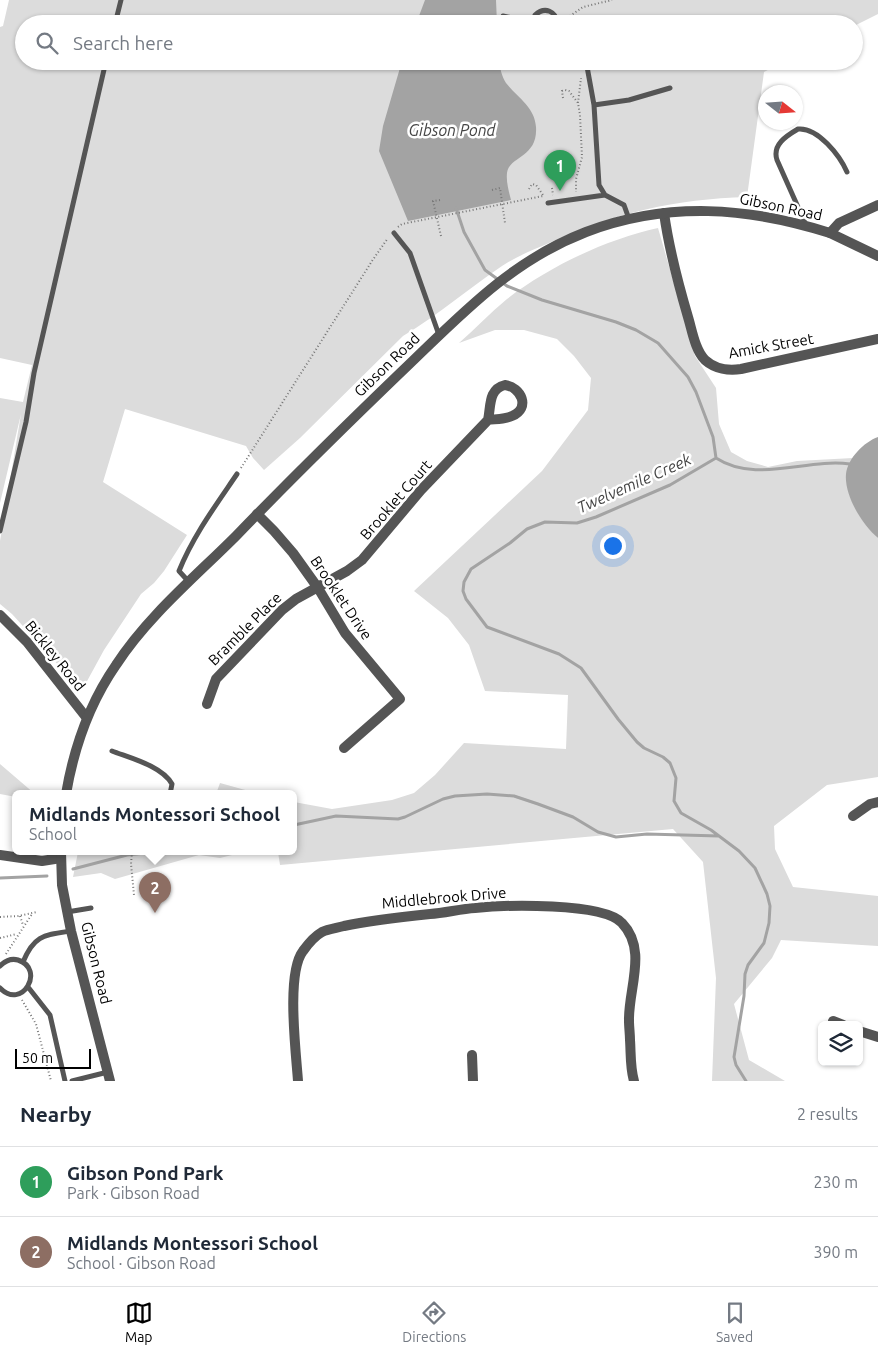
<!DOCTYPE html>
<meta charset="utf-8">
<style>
body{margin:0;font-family:Ubuntu,sans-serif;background:#f6f6f7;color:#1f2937}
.controls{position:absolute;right:15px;bottom:15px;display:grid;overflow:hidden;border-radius:8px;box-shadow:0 1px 4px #0004}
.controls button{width:45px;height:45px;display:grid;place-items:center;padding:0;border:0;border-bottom:1px solid #e0e1e3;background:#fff;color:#1f2937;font:25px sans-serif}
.compass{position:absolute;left:758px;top:85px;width:45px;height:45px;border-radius:50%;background:#fff;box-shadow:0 1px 4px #0004;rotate:107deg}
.scale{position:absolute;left:15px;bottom:12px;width:76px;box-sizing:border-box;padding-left:5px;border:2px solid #000;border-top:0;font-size:14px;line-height:18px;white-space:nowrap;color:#000;-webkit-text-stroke:4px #fff;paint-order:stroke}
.you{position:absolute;left:612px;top:545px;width:18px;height:18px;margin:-12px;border:4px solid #fff;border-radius:50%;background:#1a73e8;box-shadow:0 0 0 8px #1a73e833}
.badge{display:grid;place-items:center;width:32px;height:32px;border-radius:50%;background:#000;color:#fff;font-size:16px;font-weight:700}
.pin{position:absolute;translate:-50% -41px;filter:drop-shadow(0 1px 2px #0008)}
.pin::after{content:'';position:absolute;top:26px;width:18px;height:15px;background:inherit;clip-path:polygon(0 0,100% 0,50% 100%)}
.popup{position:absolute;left:12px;top:790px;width:285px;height:65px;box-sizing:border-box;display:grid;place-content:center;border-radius:8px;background:#fff;filter:drop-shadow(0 1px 4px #0005);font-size:16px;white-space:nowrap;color:#747a83}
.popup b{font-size:19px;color:#1f2937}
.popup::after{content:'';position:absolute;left:50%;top:100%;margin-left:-10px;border:10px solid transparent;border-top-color:#fff}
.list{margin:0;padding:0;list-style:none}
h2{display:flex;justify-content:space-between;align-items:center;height:65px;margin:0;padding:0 20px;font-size:21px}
h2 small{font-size:16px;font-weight:400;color:#747a83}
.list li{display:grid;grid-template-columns:32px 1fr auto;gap:15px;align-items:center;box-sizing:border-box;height:70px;padding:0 20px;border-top:1px solid #e0e1e3}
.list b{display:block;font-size:19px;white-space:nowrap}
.list p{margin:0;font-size:16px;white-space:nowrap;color:#747a83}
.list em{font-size:16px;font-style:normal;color:#747a83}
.icon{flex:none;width:28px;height:28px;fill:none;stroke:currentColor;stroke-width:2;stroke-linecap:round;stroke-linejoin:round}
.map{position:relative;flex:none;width:878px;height:1081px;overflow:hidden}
.search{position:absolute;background:#fff;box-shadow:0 1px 4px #0004;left:15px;right:15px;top:15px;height:55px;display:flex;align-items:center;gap:12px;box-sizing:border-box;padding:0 18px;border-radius:28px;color:#747a83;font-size:19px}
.sheet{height:205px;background:#fff}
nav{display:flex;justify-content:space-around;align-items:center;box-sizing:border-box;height:70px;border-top:1px solid #e0e1e3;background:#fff;font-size:14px;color:#747a83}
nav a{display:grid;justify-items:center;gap:2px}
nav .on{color:#000}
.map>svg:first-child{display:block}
.green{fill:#dcdcdc}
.water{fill:#a3a3a3}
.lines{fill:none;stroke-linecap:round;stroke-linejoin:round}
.stream{stroke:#a3a3a3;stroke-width:3}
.path{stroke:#777;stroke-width:2;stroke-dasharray:1 2.5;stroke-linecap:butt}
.service{stroke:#555;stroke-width:5}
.minor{stroke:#555;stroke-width:10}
.tertiary{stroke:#555;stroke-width:10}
.labels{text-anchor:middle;stroke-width:5;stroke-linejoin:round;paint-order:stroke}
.street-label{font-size:15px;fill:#000;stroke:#fff}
.water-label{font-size:16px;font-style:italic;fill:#444;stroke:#fff}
</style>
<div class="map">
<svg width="878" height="1081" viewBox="0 0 878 1081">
<rect width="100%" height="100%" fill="#fff"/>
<path class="green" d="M9 0H878V14L854 26V24H24V61H785L764 72 747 197C676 199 614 213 549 243 533 250 517 256 502 266 468 289 438 315 403 336L300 438 264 470 253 458 246 446 125 409 103 482 187 535 164 571 154 583 141 594 104 650 86 683 80 689 12 614 0 604V541L21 414 0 503V398L23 402 32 365 0 358V27L3 26Z
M658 228 695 356 716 388 719 424 731 452 747 461 768 467 797 461 853 458C851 462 848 467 847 472 843 493 863 526 878 538V777L827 785 774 826 775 849 793 887 878 896V946L781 940 772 958 734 1004 749 1060 785 1081H712L716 978 703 862 673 829 280 865 278 852H294V802L332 809 392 800 414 793 435 775 464 743 566 749 568 695 485 691 469 645 448 618 414 591 542 471 588 410 591 378 574 356 557 339 524 330H495L459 343C475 329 490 313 507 299 548 267 607 239 658 228Z
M0 764 35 794H16V797L0 794Z
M220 783 260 794H216Z
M78 852H244L220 858 199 855 115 879 101 873 73 877Z"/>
<path class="water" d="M425 0H496L497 24H416Z
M402 61H499C500 68 502 77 506 83 517 97 535 107 536 127 538 158 509 156 507 173 506 182 509 192 511 200L408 221 379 151 383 126Z
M878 437V538C862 525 844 495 846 474 848 458 864 442 878 437Z"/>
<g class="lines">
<path class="stream" d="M456 208 464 232 485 270 507 286 542 300 616 322 636 330 658 343 688 377 696 392 713 437 716 458
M716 458 670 485 596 517 577 523 545 522 527 529 510 543 471 569 464 582 463 591 466 599 487 627 559 654 581 668 618 719 637 742 644 748 663 757 670 763 676 778 674 801 681 813 711 830 739 851 755 868 767 894 770 906 769 923 764 943 748 965 745 974 744 996 734 1057 736 1065 746 1081
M716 458C756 484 806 458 850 464
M294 825 336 816 398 819 405 817 443 799 455 796 487 794 514 796 538 804 573 817 598 832 616 837 647 834 719 836
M73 869 127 855 154 852
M0 878 47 876"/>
<path class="path" d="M564 20 583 7 612 0
M616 61 626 66
M563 98 562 91 565 90 569 91 578 103 580 115 582 157 576 179V192
M578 103 581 78
M552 188 553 195
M529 189 532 184 536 185 543 195
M492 190 500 188 505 223
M440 200 433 201 441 236
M398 227 402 224 543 196
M241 468 372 261 388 238
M132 852 131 864 134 895
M20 916 23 925
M0 917 18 916 37 912
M0 938 17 934
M6 954 32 914
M22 1000 36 1024 51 1081"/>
<path class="service" d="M503 16 532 22
M115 24 121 0
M532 24 535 15C545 6 556 11 558 24
M586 61 594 105 599 185 605 195 624 205 629 219
M594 105 629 100 670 88
M548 203 605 195
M806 225 777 160C772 145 786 136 798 129 818 127 840 156 847 172
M394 233 410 253 439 335
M0 531 26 422 34 373 106 61
M189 582 179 571C193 536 216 505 237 474
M112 751C130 758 162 766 172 784L170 794
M67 912 91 908
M23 962C34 935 44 935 71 931
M0 966C5 961 11 958 18 960 46 969 22 1011 0 988
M28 987 50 1015 65 1081
M72 1081 108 1072"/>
<path class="minor" d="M664 213C669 249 678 283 688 317 692 330 695 350 705 360 715 369 729 371 741 369L878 339
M830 233 878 256
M505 385C521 387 531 408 512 416 505 419 496 419 488 420 491 407 488 389 505 385Z
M257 514 274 531 293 553 318 588 345 633 400 699 344 748
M0 615 27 642 86 717
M207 704 216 679 282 610 296 599 347 571 362 560 421 490 488 420
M853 816 870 804 878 802
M0 855 42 861 61 858
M833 1021 843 1025
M859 1031 878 1037
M472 1055 473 1081
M298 1081C296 1052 286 973 303 951 308 944 315 936 322 932 328 929 337 928 344 926 372 920 401 917 430 914 445 913 460 909 475 908 504 905 603 902 622 923 648 950 628 989 629 1021 629 1027 630 1034 630 1040 631 1054 630 1067 634 1081"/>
<path class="tertiary" d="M66 794C74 747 89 704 116 665 148 616 195 577 236 536 289 481 343 428 398 375 457 319 508 262 586 232 668 201 748 207 830 233L839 223 878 205
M61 852 62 885 71 931 110 1081"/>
</g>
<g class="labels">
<g class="street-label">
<text transform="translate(781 207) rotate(12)" y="5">Gibson Road</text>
<text transform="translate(771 346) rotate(-10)" y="5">Amick Street</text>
<text transform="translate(387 365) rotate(-44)" y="5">Gibson Road</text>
<text transform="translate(396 500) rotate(-49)" y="5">Brooklet Court</text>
<text transform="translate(341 598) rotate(56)" y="5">Brooklet Drive</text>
<text transform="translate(245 629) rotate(-45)" y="5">Bramble Place</text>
<text transform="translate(55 656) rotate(51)" y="5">Bickley Road</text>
<text transform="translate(444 898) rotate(-5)" y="5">Middlebrook Drive</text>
<text transform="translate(96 963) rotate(76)" y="5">Gibson Road</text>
</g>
<g class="water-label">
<text x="452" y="136">Gibson Pond</text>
<text transform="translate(634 483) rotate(-24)" y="6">Twelvemile Creek</text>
</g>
</g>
</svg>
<div class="controls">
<button><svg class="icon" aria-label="layers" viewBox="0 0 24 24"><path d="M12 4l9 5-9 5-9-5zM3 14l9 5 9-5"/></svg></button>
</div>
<svg class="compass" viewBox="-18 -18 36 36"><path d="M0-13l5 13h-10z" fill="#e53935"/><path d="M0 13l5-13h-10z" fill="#747a83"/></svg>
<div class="scale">50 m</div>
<div class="you"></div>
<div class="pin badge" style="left:560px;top:191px;background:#2e9e5b">1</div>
<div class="pin badge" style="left:155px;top:913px;background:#8d6e63">2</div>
<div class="popup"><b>Midlands Montessori School</b>School</div>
<div class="search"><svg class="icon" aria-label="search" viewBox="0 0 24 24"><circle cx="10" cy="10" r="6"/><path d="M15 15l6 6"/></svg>Search here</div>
</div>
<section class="sheet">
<h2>Nearby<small>2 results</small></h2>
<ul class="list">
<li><span class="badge" style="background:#2e9e5b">1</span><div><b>Gibson Pond Park</b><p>Park · Gibson Road</p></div><em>230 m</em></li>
<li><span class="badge" style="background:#8d6e63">2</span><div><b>Midlands Montessori School</b><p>School · Gibson Road</p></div><em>390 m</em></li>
</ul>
</section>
<nav>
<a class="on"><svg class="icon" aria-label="map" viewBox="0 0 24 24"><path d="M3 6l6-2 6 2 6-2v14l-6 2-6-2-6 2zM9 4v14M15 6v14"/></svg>Map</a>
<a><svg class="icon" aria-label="directions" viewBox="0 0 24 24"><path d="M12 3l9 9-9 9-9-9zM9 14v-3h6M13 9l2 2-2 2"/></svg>Directions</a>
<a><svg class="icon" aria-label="saved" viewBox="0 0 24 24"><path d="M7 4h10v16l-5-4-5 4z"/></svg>Saved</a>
</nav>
